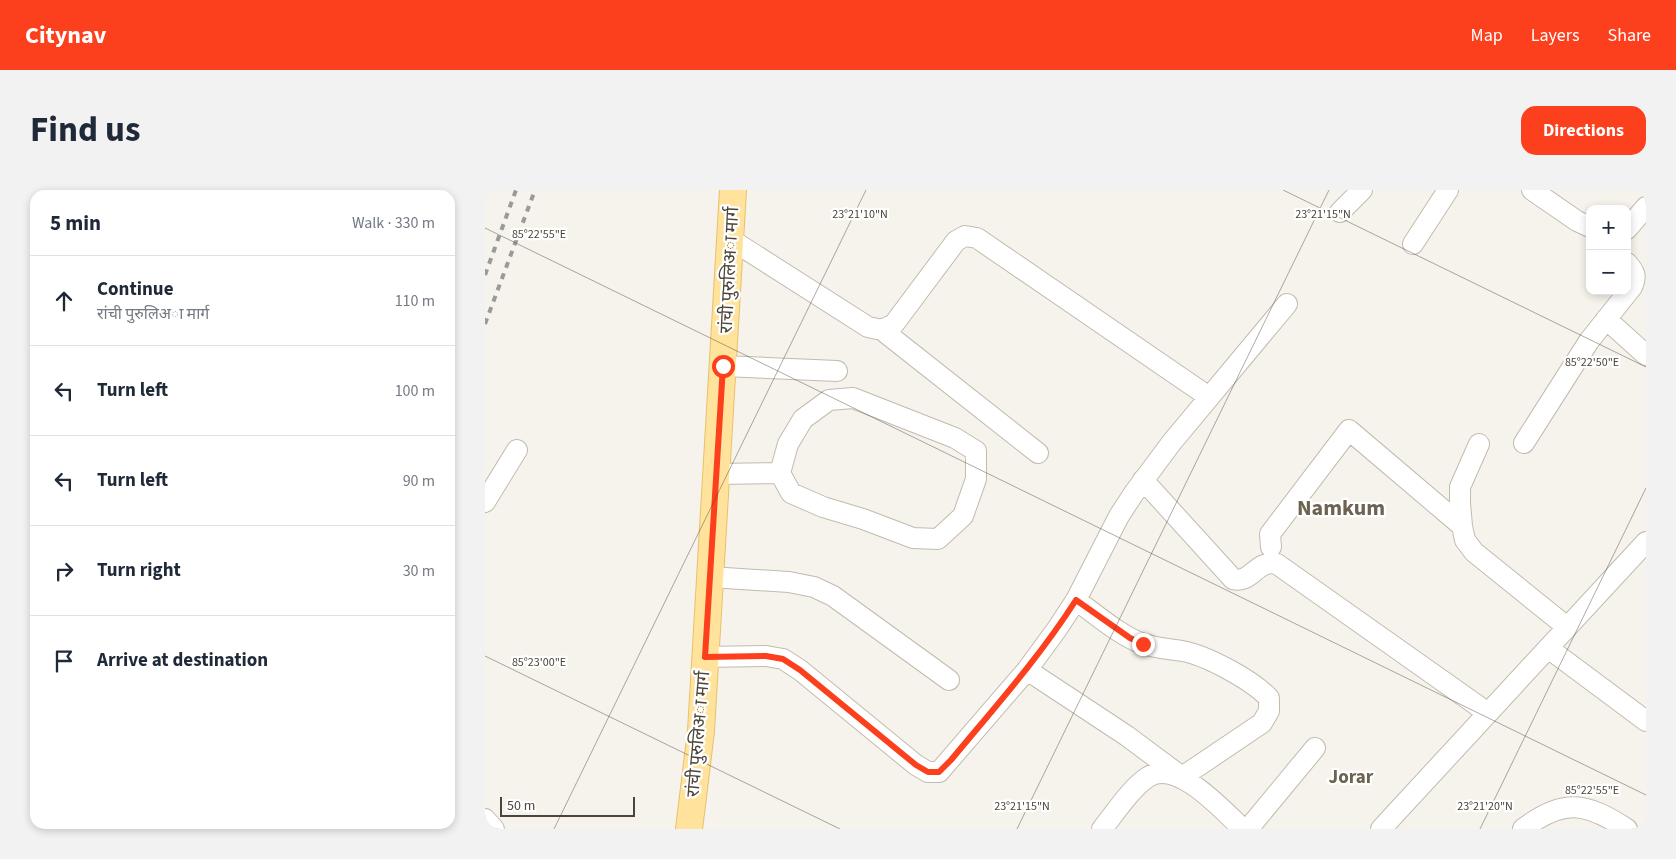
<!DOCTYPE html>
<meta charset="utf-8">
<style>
body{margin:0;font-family:"Source Sans 3","Noto Sans Devanagari",sans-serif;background:#f2f2f3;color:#1f2937}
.controls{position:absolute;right:15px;top:15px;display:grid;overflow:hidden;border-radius:10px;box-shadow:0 2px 8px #0003}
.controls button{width:45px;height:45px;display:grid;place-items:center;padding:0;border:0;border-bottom:1px solid #e0e1e3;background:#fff;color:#1f2937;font:25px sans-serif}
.scale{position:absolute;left:15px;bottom:12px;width:135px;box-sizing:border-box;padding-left:5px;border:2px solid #4b4439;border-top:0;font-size:14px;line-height:18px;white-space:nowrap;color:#4b4439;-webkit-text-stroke:4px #fff;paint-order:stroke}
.stop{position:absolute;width:15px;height:15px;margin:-11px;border:4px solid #fc3f1d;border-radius:50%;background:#fff}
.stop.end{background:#fc3f1d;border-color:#fff;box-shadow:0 1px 5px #0008}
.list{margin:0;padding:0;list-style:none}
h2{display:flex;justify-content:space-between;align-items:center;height:65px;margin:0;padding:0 20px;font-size:21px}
h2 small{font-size:16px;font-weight:400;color:#747a83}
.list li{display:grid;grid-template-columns:32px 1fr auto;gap:15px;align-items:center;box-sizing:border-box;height:90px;padding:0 20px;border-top:1px solid #e0e1e3}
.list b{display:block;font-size:19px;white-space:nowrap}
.list p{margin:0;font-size:16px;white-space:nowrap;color:#747a83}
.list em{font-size:16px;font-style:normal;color:#747a83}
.icon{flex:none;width:28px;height:28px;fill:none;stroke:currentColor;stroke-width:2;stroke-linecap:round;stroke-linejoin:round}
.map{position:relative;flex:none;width:1161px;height:639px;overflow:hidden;border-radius:15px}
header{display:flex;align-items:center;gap:30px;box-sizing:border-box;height:70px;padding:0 25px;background:#fc3f1d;color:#fff}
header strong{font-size:24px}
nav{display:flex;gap:28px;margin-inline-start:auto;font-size:18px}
.intro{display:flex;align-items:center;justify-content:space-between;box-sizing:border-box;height:120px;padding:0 30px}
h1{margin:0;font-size:35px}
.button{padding:12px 22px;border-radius:15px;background:#fc3f1d;color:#fff;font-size:18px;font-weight:700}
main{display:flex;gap:30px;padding:0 30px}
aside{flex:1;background:#fff;border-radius:15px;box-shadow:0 2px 8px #0003}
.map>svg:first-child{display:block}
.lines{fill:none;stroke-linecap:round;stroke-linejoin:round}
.minor-casing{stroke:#c2bbae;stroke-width:22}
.major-casing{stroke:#e6c16a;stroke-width:28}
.minor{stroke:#fff;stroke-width:20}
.major{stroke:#ffe39c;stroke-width:26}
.rail{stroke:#9a9a9a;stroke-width:4;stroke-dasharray:6 6;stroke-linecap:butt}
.route{stroke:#fc3f1d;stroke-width:6}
.ticks{fill:none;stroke:#4b4439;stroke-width:1;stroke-opacity:0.45}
.labels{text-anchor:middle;stroke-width:4.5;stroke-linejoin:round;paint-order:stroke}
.street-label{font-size:18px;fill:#4b4439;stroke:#fff}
.neighbourhood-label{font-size:19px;font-weight:bold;fill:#6e6250;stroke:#fff}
.district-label{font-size:22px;font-weight:bold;fill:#6e6250;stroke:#fff}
.ticks-label{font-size:12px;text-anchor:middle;fill:#4b4439;stroke:#fff;stroke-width:4.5;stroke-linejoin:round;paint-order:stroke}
</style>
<header>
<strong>Citynav</strong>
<nav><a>Map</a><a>Layers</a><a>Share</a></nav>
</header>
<div class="intro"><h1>Find us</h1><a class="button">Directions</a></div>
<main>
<aside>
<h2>5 min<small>Walk · 330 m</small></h2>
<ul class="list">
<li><svg class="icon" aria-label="ahead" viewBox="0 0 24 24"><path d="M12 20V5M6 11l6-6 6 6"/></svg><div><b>Continue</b><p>रांची पुरुलिअा मार्ग</p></div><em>110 m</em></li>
<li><svg class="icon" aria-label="left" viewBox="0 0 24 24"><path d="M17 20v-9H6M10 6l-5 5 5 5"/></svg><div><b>Turn left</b></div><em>100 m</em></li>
<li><svg class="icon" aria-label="left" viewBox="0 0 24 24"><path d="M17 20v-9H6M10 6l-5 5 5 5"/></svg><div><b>Turn left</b></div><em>90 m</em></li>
<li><svg class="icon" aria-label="right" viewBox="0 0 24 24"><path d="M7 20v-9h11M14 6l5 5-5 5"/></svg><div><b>Turn right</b></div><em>30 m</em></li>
<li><svg class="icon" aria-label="arrive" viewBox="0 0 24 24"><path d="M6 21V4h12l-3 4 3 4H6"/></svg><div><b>Arrive at destination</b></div></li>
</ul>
</aside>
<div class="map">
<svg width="1161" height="639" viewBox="0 0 1161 639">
<rect width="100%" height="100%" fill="#f6f3ec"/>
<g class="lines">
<g class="minor-casing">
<path id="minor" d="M1047 0 1092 31 1105 37
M855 22 877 0
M1142 39 1161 17
M245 49 383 137 397 140 409 134 471 51 480 46 492 48 724 207
M928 54 963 0
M1121 129 1161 165
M397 140 553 263
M238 176 352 181
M1039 253 1104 151 1147 97C1152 86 1150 82 1142 73
M994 254 975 297V313L977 336 980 350 989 362 1082 437
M231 284 295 283 303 254 318 229 344 210 368 208 470 248 491 261V289L478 326 453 349 428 348 378 329 338 317 306 303 295 283
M658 290 748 389C767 394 771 369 792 374L1003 523
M0 312 32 260
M786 357 785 344 864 240 977 336
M225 387 304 392 329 397 348 406 464 490
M1063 458 1161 531
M220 467 281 466 298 469 315 480 431 575 443 582H454L542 480 572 439 591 410 634 326 649 303 687 252 802 114
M542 480 642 546 697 587 777 533 784 521V508C767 490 721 465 697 461 684 459 671 458 659 454 637 447 610 424 591 410
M0 629 9 639
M617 639C630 623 646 598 663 587 692 568 738 621 758 639
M763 639 830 558
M896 639 1161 352
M1038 639C1078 608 1101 612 1142 639"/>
</g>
<g class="major-casing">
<path id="major" d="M204 639 216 541 248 0"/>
</g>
<use href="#minor" class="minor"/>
<use href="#major" class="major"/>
<path class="rail" d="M0 85 31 0
M0 134 50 0"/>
</g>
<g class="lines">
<path class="route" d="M238 176 220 467 281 466 298 469 315 480 431 575 443 582H454L466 570C509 518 554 468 591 410L645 448 658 454"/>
</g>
<path class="ticks" d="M798 0 1161 177M0 38 1161 605M0 466 355 639M69 639 381 0M532 639 844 0M995 639 1161 298"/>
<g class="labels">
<g class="street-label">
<text transform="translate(244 80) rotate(-87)" y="6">रांची पुरुलिअा मार्ग</text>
<text transform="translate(213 544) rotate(-85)" y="6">रांची पुरुलिअा मार्ग</text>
</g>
<g class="neighbourhood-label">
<text x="866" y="593">Jorar</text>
</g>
<g class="district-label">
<text x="856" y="325">Namkum</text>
</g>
</g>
<g class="ticks-label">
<text x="838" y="28">23°21'15"N</text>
<text x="375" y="28">23°21'10"N</text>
<text x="54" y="48">85°22'55"E</text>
<text x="1107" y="176">85°22'50"E</text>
<text x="54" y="476">85°23'00"E</text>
<text x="1107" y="604">85°22'55"E</text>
<text x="537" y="620">23°21'15"N</text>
<text x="1000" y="620">23°21'20"N</text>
</g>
</svg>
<div class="controls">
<button>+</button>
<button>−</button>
</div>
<div class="scale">50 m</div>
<div class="stop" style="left:238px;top:176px"></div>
<div class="stop end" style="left:658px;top:454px"></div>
</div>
</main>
